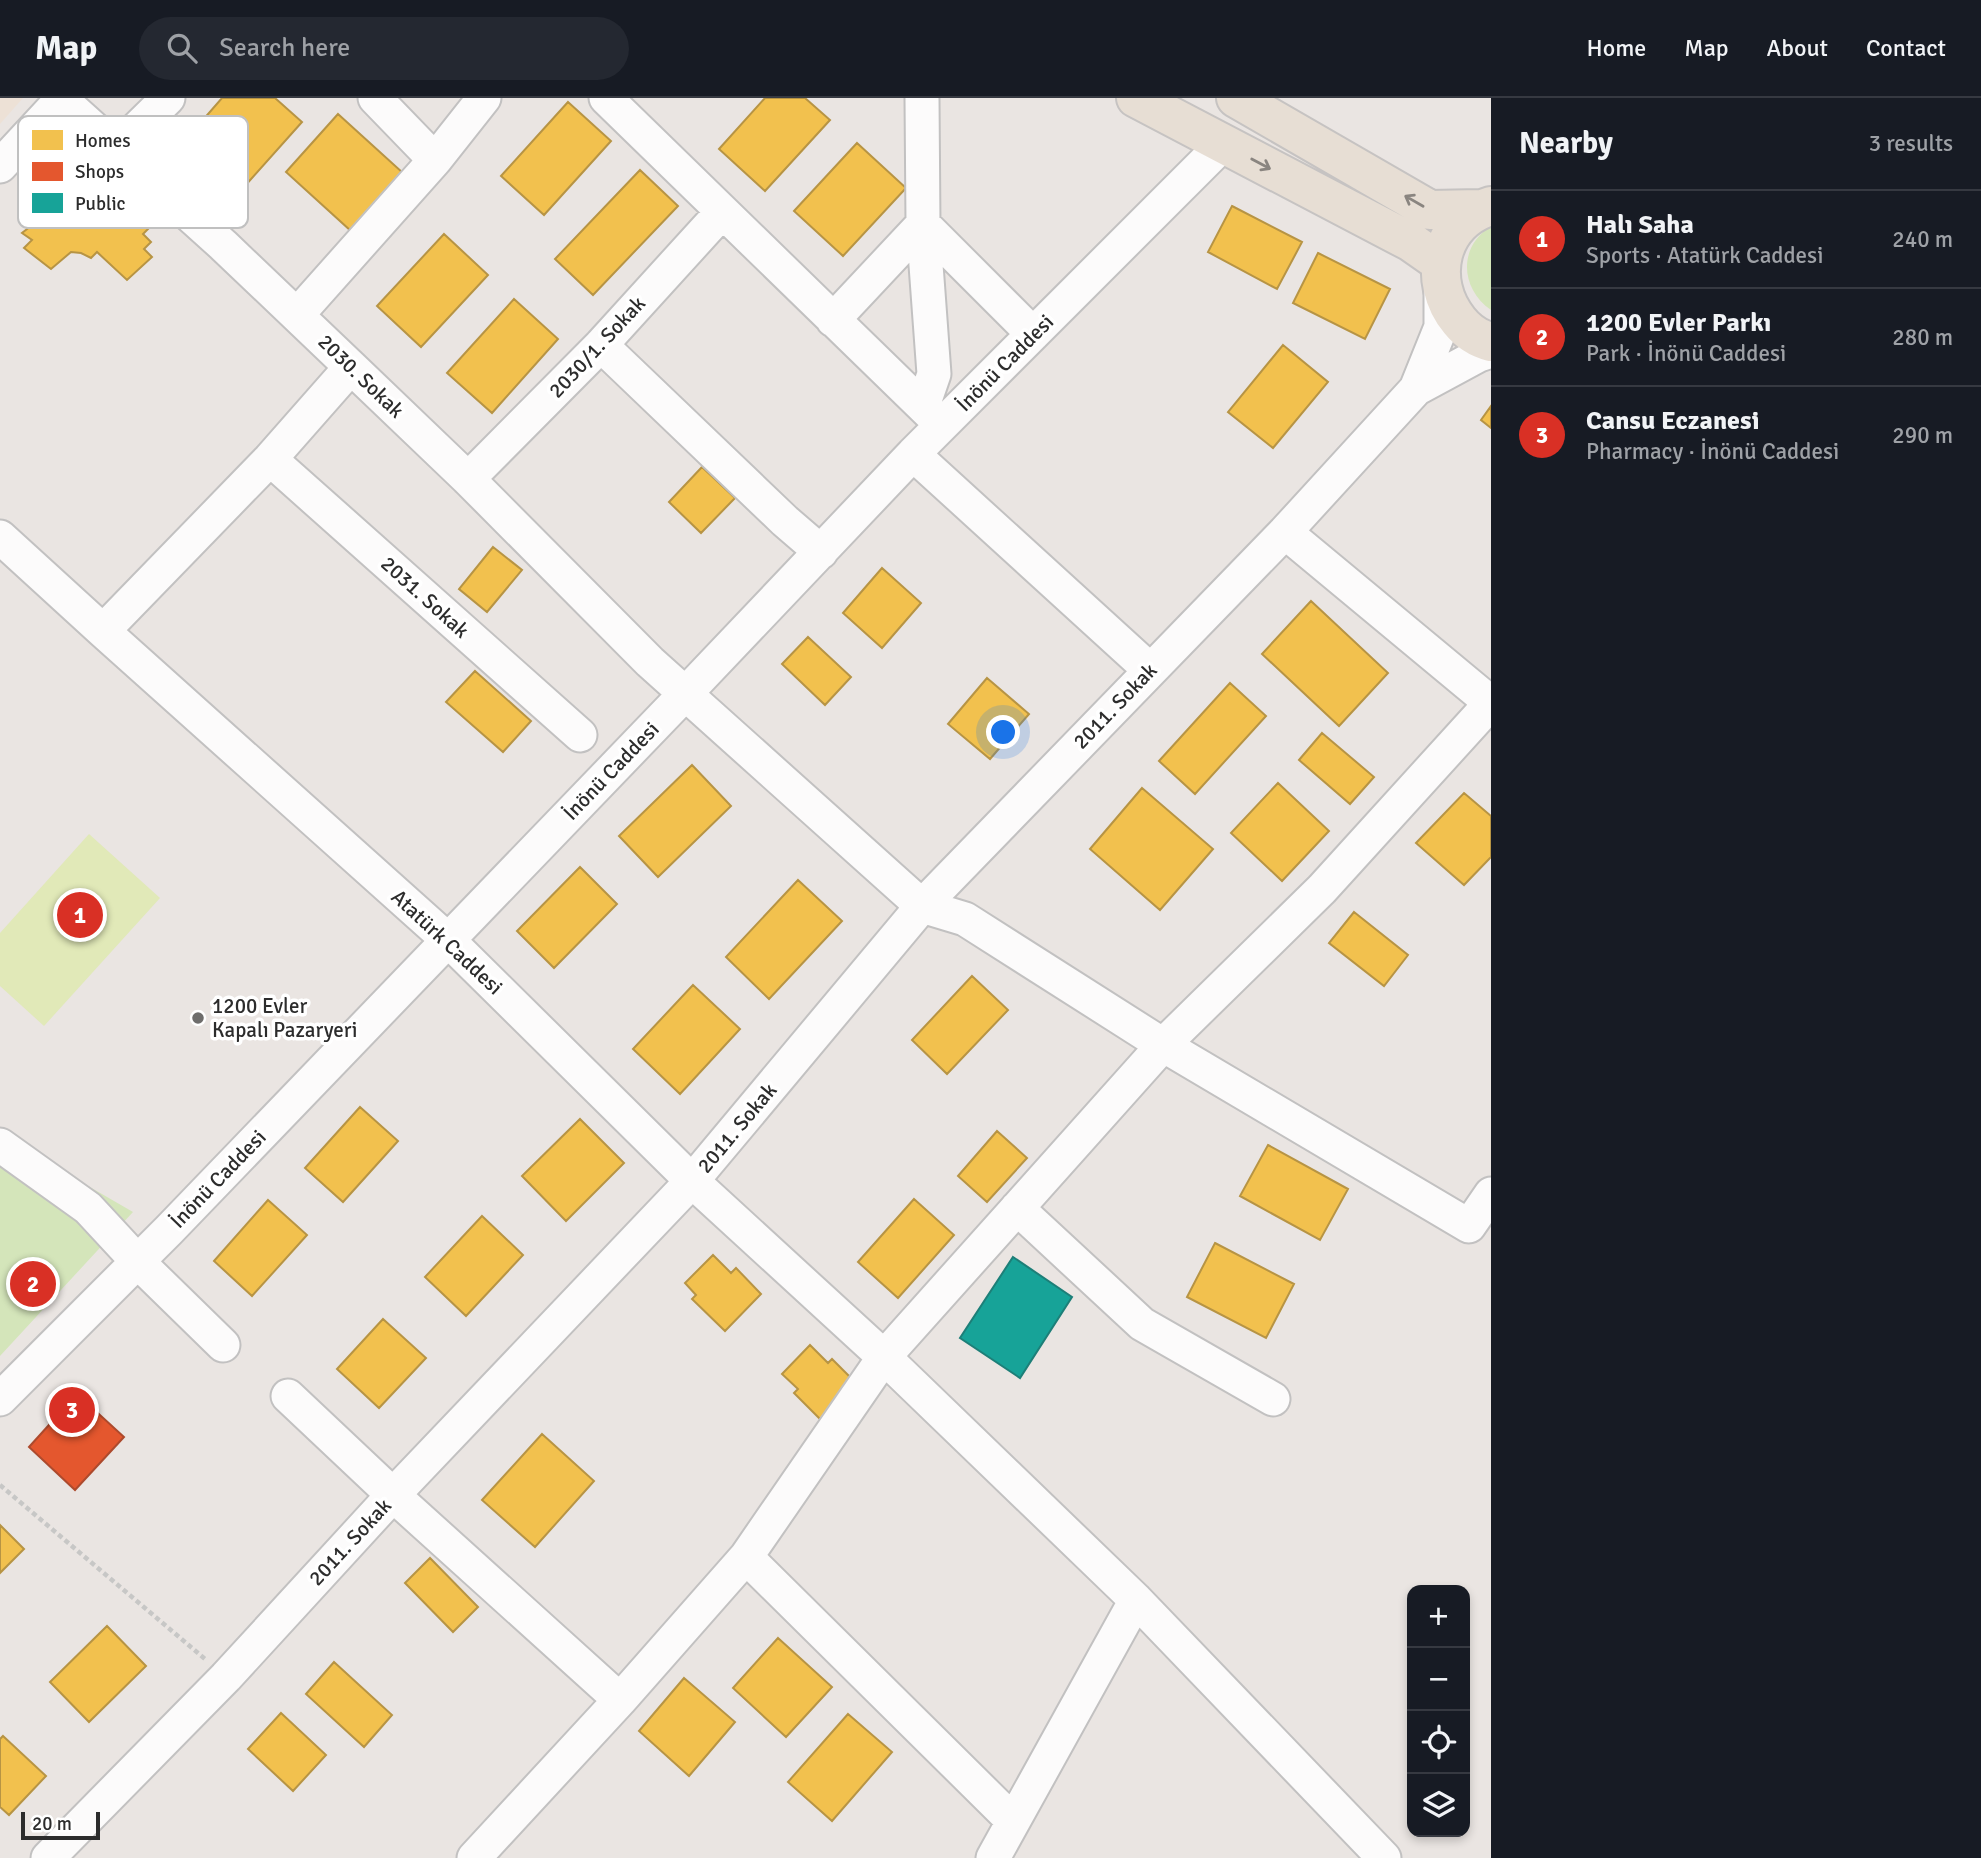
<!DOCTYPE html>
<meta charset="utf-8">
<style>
body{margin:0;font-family:Signika,sans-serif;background:#242831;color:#f1f3f6}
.controls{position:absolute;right:21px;bottom:21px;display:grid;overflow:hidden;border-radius:14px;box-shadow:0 4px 10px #0003}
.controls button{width:63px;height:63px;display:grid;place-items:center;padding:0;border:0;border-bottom:2px solid #363941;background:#171b24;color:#f1f3f6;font:35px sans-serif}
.scale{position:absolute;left:21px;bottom:18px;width:79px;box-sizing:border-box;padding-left:7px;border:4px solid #2c2c2c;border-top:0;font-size:19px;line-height:24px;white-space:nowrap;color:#2c2c2c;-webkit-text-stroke:5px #fff;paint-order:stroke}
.you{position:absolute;left:1004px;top:635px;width:24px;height:24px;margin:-18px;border:5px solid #fff;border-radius:50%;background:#1a73e8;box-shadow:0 0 0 10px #1a73e833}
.badge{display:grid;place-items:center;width:46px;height:46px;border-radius:50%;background:#d93025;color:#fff;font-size:23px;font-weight:700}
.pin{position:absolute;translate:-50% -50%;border:4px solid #fff;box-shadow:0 2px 7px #0006}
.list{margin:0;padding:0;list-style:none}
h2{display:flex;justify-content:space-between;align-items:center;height:91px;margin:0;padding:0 28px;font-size:30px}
h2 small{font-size:23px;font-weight:400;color:#9ea1a6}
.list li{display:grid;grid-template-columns:46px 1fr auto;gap:21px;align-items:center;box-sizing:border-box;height:98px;padding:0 28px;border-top:2px solid #363941}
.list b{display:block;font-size:26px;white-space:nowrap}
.list p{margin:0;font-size:23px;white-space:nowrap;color:#9ea1a6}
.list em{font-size:23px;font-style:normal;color:#9ea1a6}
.icon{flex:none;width:38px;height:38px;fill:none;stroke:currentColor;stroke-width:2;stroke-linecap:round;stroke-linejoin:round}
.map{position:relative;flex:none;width:1491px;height:1760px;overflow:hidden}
header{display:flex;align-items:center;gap:42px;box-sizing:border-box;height:98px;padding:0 35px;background:#171b24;border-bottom:2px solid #363941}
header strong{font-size:33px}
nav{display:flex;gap:38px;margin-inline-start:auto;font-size:24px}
.search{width:490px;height:63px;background:#242831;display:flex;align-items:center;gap:18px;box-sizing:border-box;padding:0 24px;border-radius:38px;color:#9ea1a6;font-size:26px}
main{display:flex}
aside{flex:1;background:#171b24}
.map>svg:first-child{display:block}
.education{fill:#ede1d6}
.green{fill:#d4e5ba}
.pitch{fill:#e1e9b8}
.homes{fill:#f2c14e;stroke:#b79444;stroke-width:2}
.shops{fill:#e4572e;stroke:#ad4a2d;stroke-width:2}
.public{fill:#17a398;stroke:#1d7f78;stroke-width:2}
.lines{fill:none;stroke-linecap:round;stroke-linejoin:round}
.minor-casing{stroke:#c2c1c1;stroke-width:37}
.major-casing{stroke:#c6c3c2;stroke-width:42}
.path{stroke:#c7c7c6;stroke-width:4.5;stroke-dasharray:5 3.5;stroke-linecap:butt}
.minor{stroke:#fcfbfb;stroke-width:33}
.major{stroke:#e7ded4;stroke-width:38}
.oneway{stroke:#8a8580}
.poi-dot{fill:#6e6d6c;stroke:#fff;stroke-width:2.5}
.labels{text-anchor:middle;stroke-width:7;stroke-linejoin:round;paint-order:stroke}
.street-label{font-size:21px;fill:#2c2c2c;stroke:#fff}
.poi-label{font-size:21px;fill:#2c2c2c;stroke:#fff;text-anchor:start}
.key{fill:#fff;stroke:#c0c0c0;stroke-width:2}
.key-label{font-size:19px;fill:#2c2c2c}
</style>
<header>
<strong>Map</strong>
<div class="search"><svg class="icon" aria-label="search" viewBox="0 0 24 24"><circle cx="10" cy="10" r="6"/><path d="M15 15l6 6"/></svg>Search here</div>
<nav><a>Home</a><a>Map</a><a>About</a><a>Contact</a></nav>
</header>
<main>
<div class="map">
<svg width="1491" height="1760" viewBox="0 0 1491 1760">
<rect width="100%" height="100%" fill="#eae5e2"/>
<path class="education" d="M0 0H23L0 26Z"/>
<path class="green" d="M1491 128V212C1460 190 1458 149 1491 128Z
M0 1037 133 1114 0 1258Z"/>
<path class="pitch" d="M89 736 160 800 44 928 0 888V835Z"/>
<path class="homes" d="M222 0H275L302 24 244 89 188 39Z
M765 0H805L830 22 765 93 719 51Z
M568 4 611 43 544 117 501 78Z
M338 16 403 75 351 133 286 74Z
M857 45 906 90 843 158 794 113Z
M640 72 678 108 593 197 555 161Z
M71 75 81 83 88 75 148 131 143 136 151 144 144 151 152 159 127 182 97 154 91 160 81 155 71 154 51 171 24 150 32 142 22 135 31 128 22 119 57 82 63 86Z
M1232 108 1302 144 1277 191 1208 154Z
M444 136 488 177 421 249 377 208Z
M1318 155 1390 191 1365 241 1293 205Z
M514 201 558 241 492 315 447 275Z
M1283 247 1328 284 1273 350 1228 314Z
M1491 308V330L1481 322Z
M702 369 735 400 701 435 669 404Z
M493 449 522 472 487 514 459 491Z
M882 470 921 505 882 550 843 515Z
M1311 503 1388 575 1339 628 1262 556Z
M808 539 851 579 825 607 782 566Z
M475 573 531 623 503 654 446 604Z
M987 580 1029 616 990 661 948 626Z
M1230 585 1266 618 1195 696 1159 663Z
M1322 635 1374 679 1350 706 1299 662Z
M692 667 731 708 658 779 619 738Z
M1278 685 1329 733 1282 783 1231 735Z
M1142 690 1213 751 1160 812 1090 751Z
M1464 695 1491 718V759L1464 787 1416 745Z
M580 769 617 806 554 870 517 833Z
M798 782 842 823 769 901 726 859Z
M1354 814 1408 857 1384 888 1329 845Z
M972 878 1008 912 947 976 912 942Z
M693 887 740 931 680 996 633 951Z
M360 1009 398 1043 343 1104 305 1070Z
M580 1021 624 1065 566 1123 522 1078Z
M997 1033 1027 1060 987 1104 958 1078Z
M1268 1047 1348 1091 1320 1142 1240 1098Z
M914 1101 954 1137 898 1200 858 1164Z
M268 1102 307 1137 252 1198 214 1163Z
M482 1118 523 1157 466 1218 425 1179Z
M1215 1145 1294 1186 1266 1240 1187 1199Z
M713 1157 731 1175 736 1170 761 1196 725 1233 692 1201 696 1197 685 1185Z
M383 1221 426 1260 379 1310 337 1271Z
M810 1247 828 1265 832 1261 860 1289 824 1325 794 1295 798 1291 782 1276Z
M542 1336 594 1383 535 1449 482 1402Z
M0 1427 24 1451 0 1475Z
M430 1460 478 1509 453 1534 405 1485Z
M107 1528 146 1568 89 1624 50 1584Z
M778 1540 832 1589 786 1639 733 1590Z
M334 1564 392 1617 364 1649 306 1596Z
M684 1580 735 1624 689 1678 639 1633Z
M281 1615 326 1657 293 1693 248 1651Z
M848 1616 892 1654 832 1723 788 1684Z
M3 1638 46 1678 9 1717 0 1709V1641Z"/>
<path class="shops" d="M77 1296 124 1339 75 1392 29 1349Z"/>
<path class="public" d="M1013 1159 1072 1199 1020 1280 960 1240Z"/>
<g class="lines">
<g class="minor-casing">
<path id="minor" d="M375 0 435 62
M606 0 942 327
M922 0 923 126 934 276 923 308
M62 2 223 147 351 269 468 381 650 564 922 808 965 821 1163 947 1469 1128 1491 1096
M116 51 168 0
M0 68 63 0
M297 217 435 62 484 0
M833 222 923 126 1033 236
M601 247 785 423 821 454
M1416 291 1441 229V189
M913 356 1150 572
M270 361 580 637
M468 381 601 247 722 114
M1285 434 1491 605
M0 439 103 533 448 842 692 1083 884 1259 1136 1502 1384 1760
M103 533 270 361 351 269
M0 1047 88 1110 138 1164 223 1247
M1017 1110 1142 1226 1273 1301
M288 1298 393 1397 620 1602 746 1459 884 1259 1163 947 1322 791 1491 605
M0 1301 169 1132 685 596 913 356 1223 46
M746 1459 1013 1723
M48 1760 226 1579 393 1397 692 1083 922 808 1285 434 1416 291 1479 257 1491 253
M474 1760 620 1602
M993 1760 1136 1502"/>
</g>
<g class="major-casing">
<path id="major" d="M1136 0 1411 144 1441 165
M1236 0 1430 112 1480 111
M1491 108C1439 123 1426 183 1459 223 1467 233 1479 241 1491 244"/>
</g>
<path class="path" d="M0 1387 205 1561"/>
<use href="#minor" class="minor"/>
<use href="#major" class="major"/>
</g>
<defs><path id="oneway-shaft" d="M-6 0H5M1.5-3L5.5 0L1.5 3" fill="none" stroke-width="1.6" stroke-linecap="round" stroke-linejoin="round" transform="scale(1.75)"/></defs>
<g class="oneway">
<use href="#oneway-shaft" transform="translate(1261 66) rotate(28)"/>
<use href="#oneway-shaft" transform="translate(1414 103) rotate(-150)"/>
</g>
<circle class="poi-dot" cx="198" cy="920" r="7"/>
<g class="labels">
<g class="street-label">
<text transform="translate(597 249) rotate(-47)" y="7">2030/1. Sokak</text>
<text transform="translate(1005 265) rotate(-45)" y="7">İnönü Caddesi</text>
<text transform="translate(361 278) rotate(44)" y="7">2030. Sokak</text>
<text transform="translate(425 499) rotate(42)" y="7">2031. Sokak</text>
<text transform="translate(1115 608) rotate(-46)" y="7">2011. Sokak</text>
<text transform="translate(611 673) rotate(-46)" y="7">İnönü Caddesi</text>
<text transform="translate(447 844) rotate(43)" y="7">Atatürk Caddesi</text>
<text transform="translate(737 1030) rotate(-50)" y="7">2011. Sokak</text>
<text transform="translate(218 1081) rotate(-46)" y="7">İnönü Caddesi</text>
<text transform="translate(350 1444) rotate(-47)" y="7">2011. Sokak</text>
</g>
<g class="poi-label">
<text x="212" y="915">1200 Evler<tspan x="212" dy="24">Kapalı Pazaryeri</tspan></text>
</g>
</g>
<rect x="18" y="18" width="230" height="112" rx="10" class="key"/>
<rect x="32" y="32" width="31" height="20" fill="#f2c14e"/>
<rect x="32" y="64" width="31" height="19" fill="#e4572e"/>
<rect x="32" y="95" width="31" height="20" fill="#17a398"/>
<g class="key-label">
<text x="75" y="49">Homes</text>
<text x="75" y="80">Shops</text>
<text x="75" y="112">Public</text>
</g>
</svg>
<div class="controls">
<button>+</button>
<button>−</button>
<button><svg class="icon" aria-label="locate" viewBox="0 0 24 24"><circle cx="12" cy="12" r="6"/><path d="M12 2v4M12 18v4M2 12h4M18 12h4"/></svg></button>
<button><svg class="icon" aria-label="layers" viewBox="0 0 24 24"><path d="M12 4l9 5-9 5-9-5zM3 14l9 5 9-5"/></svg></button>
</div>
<div class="scale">20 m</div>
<div class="you"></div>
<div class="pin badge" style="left:80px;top:817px">1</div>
<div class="pin badge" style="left:33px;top:1186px">2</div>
<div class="pin badge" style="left:72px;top:1312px">3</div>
</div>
<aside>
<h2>Nearby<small>3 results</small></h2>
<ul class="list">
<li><span class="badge">1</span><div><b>Halı Saha</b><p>Sports · Atatürk Caddesi</p></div><em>240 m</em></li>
<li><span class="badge">2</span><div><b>1200 Evler Parkı</b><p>Park · İnönü Caddesi</p></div><em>280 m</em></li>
<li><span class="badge">3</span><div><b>Cansu Eczanesi</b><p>Pharmacy · İnönü Caddesi</p></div><em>290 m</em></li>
</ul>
</aside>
</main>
